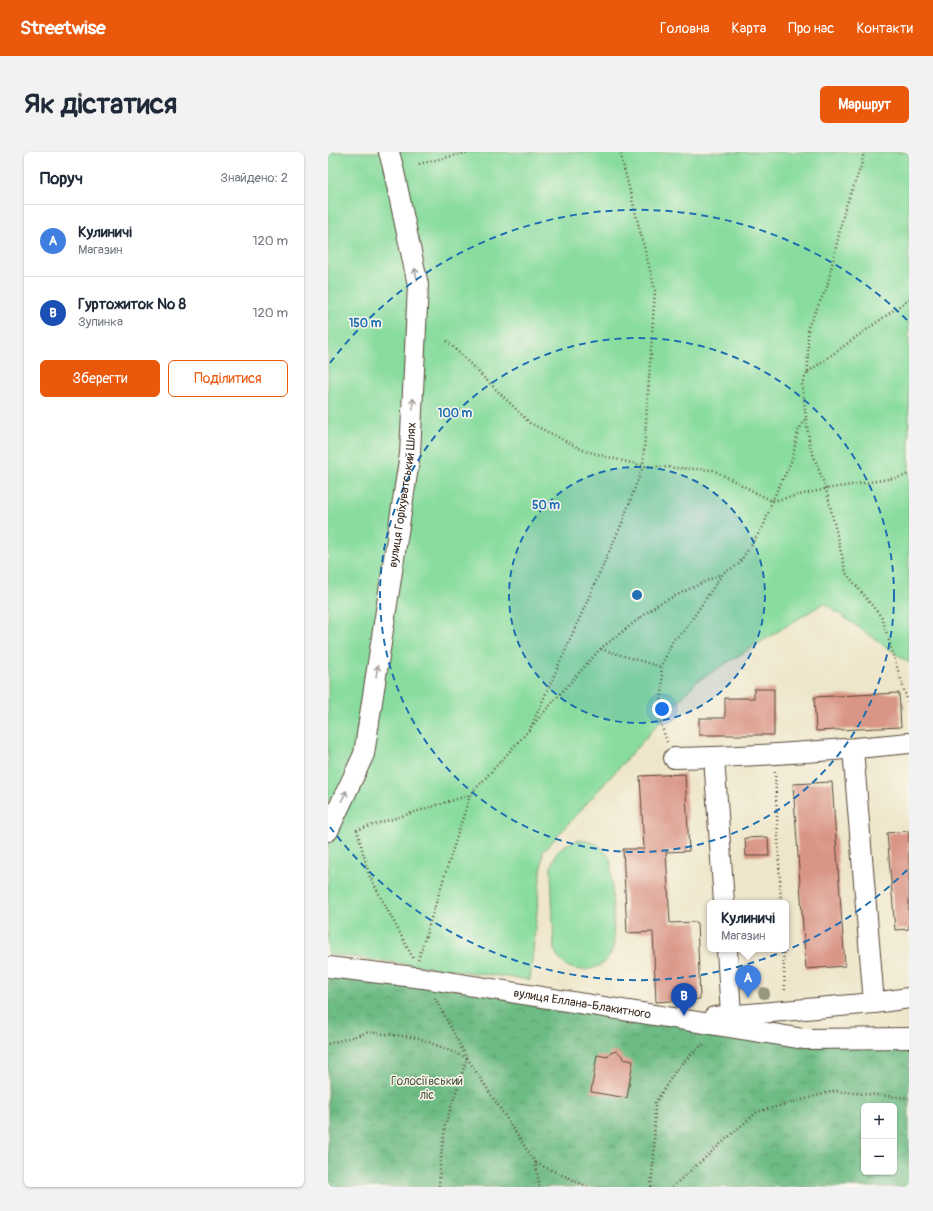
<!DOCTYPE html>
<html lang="uk">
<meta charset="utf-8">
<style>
body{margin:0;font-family:Pangolin,sans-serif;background:#f2f2f3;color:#1f2937}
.controls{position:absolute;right:12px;bottom:12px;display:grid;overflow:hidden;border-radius:6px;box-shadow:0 1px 3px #0004}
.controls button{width:36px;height:36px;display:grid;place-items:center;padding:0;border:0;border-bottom:1px solid #e0e1e3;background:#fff;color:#1f2937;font:20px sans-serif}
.you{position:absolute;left:334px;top:557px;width:14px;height:14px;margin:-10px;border:3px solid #fff;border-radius:50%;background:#1a73e8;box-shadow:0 0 0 6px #1a73e833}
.badge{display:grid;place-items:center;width:26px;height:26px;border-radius:50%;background:#ea580c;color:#fff;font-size:13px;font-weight:700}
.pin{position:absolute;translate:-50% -33px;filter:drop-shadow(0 1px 2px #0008)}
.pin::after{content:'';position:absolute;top:21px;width:14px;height:12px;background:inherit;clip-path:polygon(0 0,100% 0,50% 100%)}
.popup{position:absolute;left:379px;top:748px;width:82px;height:52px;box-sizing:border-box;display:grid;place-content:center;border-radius:6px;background:#fff;filter:drop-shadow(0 1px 3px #0005);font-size:13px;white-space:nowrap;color:#747a83}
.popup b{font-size:15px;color:#1f2937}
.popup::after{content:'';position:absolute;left:50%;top:100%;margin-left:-8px;border:8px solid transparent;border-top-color:#fff}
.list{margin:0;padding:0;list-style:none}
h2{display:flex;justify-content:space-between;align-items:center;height:52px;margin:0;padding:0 16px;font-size:17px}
h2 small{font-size:13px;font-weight:400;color:#747a83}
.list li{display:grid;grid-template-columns:26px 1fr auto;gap:12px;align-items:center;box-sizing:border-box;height:72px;padding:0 16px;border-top:1px solid #e0e1e3}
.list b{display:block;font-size:15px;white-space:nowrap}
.list p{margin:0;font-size:13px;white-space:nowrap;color:#747a83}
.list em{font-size:13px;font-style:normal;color:#747a83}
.actions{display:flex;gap:8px;padding:12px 16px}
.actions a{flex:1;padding:9px 0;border:1px solid #ea580c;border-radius:6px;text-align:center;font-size:14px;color:#ea580c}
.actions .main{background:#ea580c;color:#fff}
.map{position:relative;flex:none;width:581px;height:1035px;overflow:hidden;border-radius:6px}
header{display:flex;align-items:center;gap:24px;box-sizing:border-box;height:56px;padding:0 20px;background:#ea580c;color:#fff}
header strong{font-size:19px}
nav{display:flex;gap:22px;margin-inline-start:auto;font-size:14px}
.intro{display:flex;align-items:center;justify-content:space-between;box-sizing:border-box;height:96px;padding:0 24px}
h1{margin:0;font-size:28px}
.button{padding:10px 18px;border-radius:6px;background:#ea580c;color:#fff;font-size:14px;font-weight:700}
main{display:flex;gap:24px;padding:0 24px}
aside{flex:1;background:#fff;border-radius:6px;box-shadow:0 1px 3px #0004}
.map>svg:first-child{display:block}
.forest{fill:url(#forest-crowns);stroke:#547352;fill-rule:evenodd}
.park{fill:#88dc9e;stroke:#62835e}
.building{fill:#d99586}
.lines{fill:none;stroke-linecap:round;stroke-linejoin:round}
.minor-casing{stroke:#564638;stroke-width:22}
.path{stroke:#564638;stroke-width:2.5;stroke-dasharray:1 3;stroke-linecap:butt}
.minor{stroke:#fff;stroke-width:20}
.tree{fill:#96977d}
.oneway{stroke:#a79f9a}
.ring{fill:none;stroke:#1f6fb2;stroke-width:2;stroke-dasharray:7 5}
.labels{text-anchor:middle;stroke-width:3;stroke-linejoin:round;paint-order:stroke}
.street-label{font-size:12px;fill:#3b2a1e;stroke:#fbf7ec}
.park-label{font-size:12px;fill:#4e563e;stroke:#fbf7ec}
.centre{fill:#1f6fb2;stroke:#fbf7ec;stroke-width:2}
.ring-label{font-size:12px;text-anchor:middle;font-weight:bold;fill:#1f6fb2;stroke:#fbf7ec;stroke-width:3;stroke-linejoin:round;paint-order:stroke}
</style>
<header>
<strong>Streetwise</strong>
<nav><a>Головна</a><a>Карта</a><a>Про нас</a><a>Контакти</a></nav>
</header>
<div class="intro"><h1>Як дістатися</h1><a class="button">Маршрут</a></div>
<main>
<aside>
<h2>Поруч<small>Знайдено: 2</small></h2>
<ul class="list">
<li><span class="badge" style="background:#3f7fe0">A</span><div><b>Кулиничі</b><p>Магазин</p></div><em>120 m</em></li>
<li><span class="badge" style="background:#1a4fb4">B</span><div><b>Гуртожиток № 8</b><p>Зупинка</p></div><em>120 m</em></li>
</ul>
<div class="actions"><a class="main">Зберегти</a><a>Поділитися</a></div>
</aside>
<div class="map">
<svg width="581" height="1035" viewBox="0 0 581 1035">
<defs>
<pattern id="forest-crowns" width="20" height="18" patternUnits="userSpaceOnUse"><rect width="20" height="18" fill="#6ebc85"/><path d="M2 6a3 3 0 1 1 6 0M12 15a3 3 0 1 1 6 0" fill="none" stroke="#5c996c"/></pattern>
</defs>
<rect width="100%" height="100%" fill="#fbf7ec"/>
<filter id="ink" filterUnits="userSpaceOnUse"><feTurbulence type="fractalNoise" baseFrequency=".025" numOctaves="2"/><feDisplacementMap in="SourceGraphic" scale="8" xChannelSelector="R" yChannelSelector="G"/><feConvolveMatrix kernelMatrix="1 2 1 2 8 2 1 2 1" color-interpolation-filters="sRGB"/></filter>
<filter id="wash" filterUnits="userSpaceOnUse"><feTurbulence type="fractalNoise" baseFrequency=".012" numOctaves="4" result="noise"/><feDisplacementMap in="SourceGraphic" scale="16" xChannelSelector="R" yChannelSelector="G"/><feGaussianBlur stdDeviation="0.9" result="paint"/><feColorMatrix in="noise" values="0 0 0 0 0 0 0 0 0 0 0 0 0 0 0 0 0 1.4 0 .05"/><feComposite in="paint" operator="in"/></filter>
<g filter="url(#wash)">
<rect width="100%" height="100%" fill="#eee6ca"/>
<path class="forest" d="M0 822 581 892V1035H0ZM536 954H566V1020H536Z"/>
<path class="park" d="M0 0H581V511L496 451 368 530 215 700 202 828 0 802Z
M250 688C269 690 273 693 283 708L286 791C285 795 284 800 282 803 273 820 245 823 233 809 230 806 228 801 226 798L223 715C229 697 232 694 250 688Z"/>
<g id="blocks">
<path class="building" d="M426 537H446V583H371V566H397V546H426Z
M571 541 573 575 488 579 486 545Z
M357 622 361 699 338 700 342 771 369 770 372 847 328 850 325 780 299 781 295 697H316L312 624Z
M504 630 517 814 478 817 465 632Z
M581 679V777L567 778 559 681Z
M440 685 441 704H418L417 686Z
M289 899 294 904 295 907 305 909 299 946 263 940 269 903 280 905 282 901Z"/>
</g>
</g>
<g filter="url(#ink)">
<use href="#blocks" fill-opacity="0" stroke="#564638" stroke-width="1"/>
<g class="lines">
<g class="minor-casing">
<g id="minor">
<path d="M525 597 546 851"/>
<path d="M386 605 396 751"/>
<path d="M346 606C424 605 503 599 581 591"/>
<path id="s1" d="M0 679 36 602 82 302 90 133 65 15 61 0"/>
<path d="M399 797 403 864"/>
<path id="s2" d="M0 815 95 826 476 887 581 886"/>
<path d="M386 865 546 851 581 846"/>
</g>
</g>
<path class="path" d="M91 12 141 0
M119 189 202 271 257 299 315 314 385 318 444 349 498 337 573 325 581 322
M480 220 581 147
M478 267 482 294 498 337 518 421 554 466 581 554
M273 497 333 515
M203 575 272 497 330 452 393 422
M339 590 330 563 335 535 333 515 345 488 356 479 395 421 410 413 436 373 444 349 464 308 470 279 478 266 474 231 480 220V175L499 135 517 56 533 15 536 0
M447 620 453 751
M455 797 457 840
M85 806 41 723 29 678 142 643
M90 808 142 643 202 577 294 371 315 314 327 138 292 0
M107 846 139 906 207 1010 212 1035
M0 892 41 880 91 886 139 906 117 974 112 1013 111 1035
M208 1011 260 1035
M323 1035 326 1002 327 951 350 915 377 890
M344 1035 429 960 506 939 581 946"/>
<use href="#minor" class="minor"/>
</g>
<circle class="tree" cx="436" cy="841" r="6"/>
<defs><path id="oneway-shaft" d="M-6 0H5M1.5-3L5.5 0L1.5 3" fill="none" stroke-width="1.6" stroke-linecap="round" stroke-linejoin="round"/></defs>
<g class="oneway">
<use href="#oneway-shaft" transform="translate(88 122) rotate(-102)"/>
<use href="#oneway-shaft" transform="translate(85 252) rotate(-87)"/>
<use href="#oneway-shaft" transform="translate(49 519) rotate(-81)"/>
<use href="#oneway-shaft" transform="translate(16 644) rotate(-65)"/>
</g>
</g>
<circle cx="309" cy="443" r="128" fill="#1f6fb2" fill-opacity=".12"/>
<g class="ring">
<circle cx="309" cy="443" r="128"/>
<circle cx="309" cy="443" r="257"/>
<path d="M579 718A385 385 0 0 1 2 675M2 211A385 385 0 0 1 579 168"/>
</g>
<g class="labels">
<g class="street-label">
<text dy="4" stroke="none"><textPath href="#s1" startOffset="347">вулиця Горіхуватський Шлях</textPath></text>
<text dy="4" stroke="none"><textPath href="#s2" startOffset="257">вулиця Еллана-Блакитного</textPath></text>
</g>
<g class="park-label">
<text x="99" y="933">Голосіївський<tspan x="99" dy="14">ліс</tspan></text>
</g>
</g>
<circle cx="309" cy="443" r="6" class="centre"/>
<g class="ring-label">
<text x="37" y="175">150 m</text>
<text x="127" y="265">100 m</text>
<text x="218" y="357">50 m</text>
</g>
</svg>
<div class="controls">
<button>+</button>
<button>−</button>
</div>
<div class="you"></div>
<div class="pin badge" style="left:420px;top:846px;background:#3f7fe0">A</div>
<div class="popup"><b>Кулиничі</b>Магазин</div>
<div class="pin badge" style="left:356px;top:864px;background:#1a4fb4">B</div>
</div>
</main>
